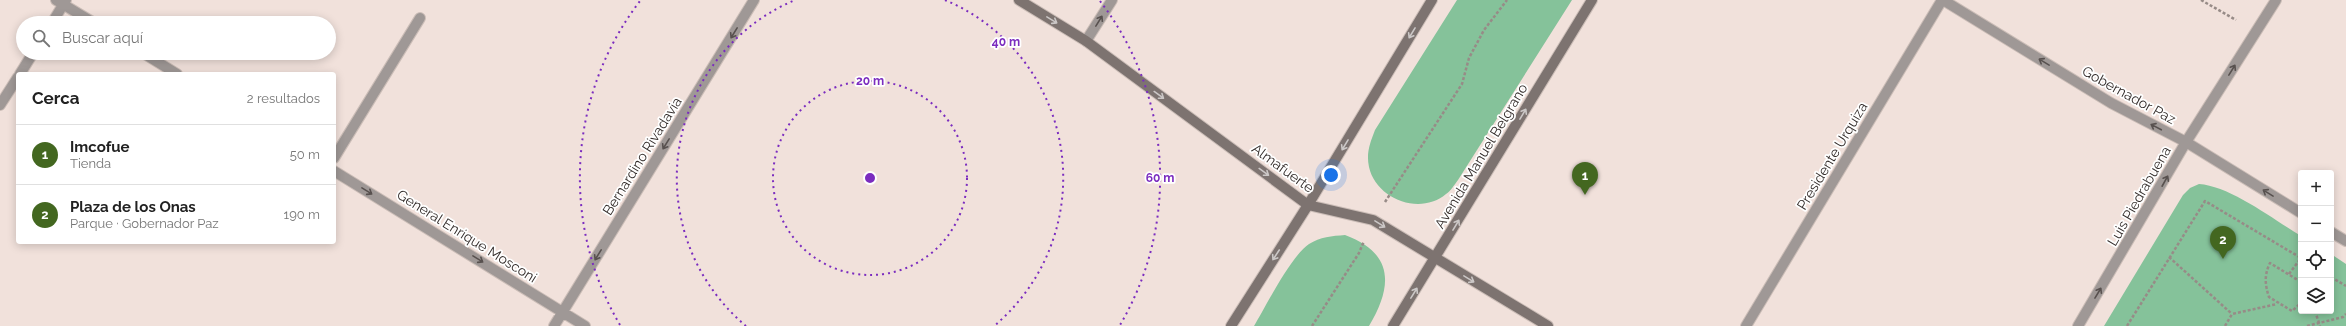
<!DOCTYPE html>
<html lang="es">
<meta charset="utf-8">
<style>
body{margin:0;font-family:Raleway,sans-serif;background:#f2f2f2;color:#222}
.controls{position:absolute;right:12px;bottom:12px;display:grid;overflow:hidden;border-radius:4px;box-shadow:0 2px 10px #0003}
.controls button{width:36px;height:36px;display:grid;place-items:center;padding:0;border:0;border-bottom:1px solid #e0e0e0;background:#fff;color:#222;font:20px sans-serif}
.you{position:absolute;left:1331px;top:175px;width:14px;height:14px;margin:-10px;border:3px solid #fff;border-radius:50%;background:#1a73e8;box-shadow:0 0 0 6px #1a73e833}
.badge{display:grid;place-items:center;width:26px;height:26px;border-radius:50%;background:#436720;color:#fff;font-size:13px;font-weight:700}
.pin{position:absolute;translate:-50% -33px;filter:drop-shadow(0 1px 2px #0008)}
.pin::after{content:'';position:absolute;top:21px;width:14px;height:12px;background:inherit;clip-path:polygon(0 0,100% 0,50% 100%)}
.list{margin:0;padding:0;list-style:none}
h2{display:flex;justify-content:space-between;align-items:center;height:52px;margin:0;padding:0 16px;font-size:17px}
h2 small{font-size:13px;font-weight:400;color:#767676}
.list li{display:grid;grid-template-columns:26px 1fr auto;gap:12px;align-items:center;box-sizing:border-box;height:60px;padding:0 16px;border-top:1px solid #e0e0e0}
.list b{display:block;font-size:15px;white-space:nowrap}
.list p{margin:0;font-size:13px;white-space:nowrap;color:#767676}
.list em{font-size:13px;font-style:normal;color:#767676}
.icon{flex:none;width:22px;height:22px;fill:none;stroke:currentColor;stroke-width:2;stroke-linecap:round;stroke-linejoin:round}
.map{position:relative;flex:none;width:2346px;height:326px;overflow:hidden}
.search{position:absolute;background:#fff;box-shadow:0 2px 10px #0003;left:16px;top:16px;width:320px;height:44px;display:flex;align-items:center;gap:10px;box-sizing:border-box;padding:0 14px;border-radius:22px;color:#767676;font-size:15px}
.panel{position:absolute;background:#fff;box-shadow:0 2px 10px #0003;left:16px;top:72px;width:320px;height:172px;border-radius:4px}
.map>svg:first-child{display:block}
.green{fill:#85c29a}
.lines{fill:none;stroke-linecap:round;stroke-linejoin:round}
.lane-casing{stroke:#cbbdb7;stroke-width:12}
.street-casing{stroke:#cbbdb7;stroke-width:12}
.secondary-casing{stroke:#cbbdb7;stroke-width:12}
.path{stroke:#978b87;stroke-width:2.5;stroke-dasharray:3 2;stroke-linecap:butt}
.lane{stroke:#9f9896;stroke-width:10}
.street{stroke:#9f9896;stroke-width:10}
.secondary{stroke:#7d7370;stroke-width:10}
.oneway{stroke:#cbc7c6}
.oneway2{stroke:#58514f}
.ring{fill:none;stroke:#7b2cbf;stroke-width:2;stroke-dasharray:2 4}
.labels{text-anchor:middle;stroke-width:3.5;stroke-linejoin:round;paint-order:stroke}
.street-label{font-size:14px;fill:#322b29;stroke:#fff}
.centre{fill:#7b2cbf;stroke:#fff;stroke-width:2}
.ring-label{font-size:12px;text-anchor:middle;font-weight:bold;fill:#7b2cbf;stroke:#fff;stroke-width:3.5;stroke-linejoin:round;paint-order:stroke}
</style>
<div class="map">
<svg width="2346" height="326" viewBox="0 0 2346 326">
<rect width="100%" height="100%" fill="#f1e1db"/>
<path class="green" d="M1457 0H1572L1458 180C1454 185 1451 191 1446 194 1420 216 1376 199 1369 167 1366 153 1370 143 1375 130Z
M2199 184C2230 186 2273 219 2301 236V311H2331V254L2346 264V326H2104L2183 195 2190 188Z
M1345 235C1394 253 1393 286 1369 326H1254C1266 306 1291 256 1309 244 1320 237 1332 236 1345 235Z"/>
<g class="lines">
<g class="lane-casing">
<path id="lane" d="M334 158 420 18"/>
</g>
<g class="street-casing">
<path id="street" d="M56 0 94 23
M1943 0 2111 103 2186 142 2301 213
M52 23 66 0
M1086 41 1112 0
M143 53 177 74
M20 74 33 53
M0 105 18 77
M334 171 585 326
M2331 232 2346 241
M554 326 754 0
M1746 326 1942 0
M2078 326 2186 142 2276 0"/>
</g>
<g class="secondary-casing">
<path id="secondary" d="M1019 0 1086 41 1308 205 1373 220 1548 326
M1231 326 1308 205 1432 0
M1393 326 1592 0"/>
</g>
<path class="path" d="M2201 0 2236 20
M1385 202 1462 84 1469 58 1484 30 1507 0
M2169 257 2232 314
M2289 274 2301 258
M2331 277 2346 286
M2301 282 2270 263C2264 275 2265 285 2269 297L2292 311 2301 303
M2315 311 2320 326
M1312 326 1359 253 1364 241
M2127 326 2205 201 2301 258
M2225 326 2232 314 2277 304
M2307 326 2343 317 2346 314"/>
<use href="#lane" class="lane"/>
<use href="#street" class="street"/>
<use href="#secondary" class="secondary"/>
</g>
<defs><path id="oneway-shaft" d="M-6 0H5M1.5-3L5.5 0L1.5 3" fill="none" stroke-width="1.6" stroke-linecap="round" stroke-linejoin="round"/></defs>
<g class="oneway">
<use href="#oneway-shaft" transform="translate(1052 20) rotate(31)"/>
<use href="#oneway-shaft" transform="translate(1412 33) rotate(121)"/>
<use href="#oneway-shaft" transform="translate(1159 95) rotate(36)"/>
<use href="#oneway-shaft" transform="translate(1523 114) rotate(-59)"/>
<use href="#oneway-shaft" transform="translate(1345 145) rotate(121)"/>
<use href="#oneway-shaft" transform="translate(1264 172) rotate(36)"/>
<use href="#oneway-shaft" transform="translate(1380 224) rotate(32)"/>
<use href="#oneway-shaft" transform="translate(1456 225) rotate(-59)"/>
<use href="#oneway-shaft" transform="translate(1276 255) rotate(123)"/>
<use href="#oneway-shaft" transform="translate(1469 279) rotate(31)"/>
<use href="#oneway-shaft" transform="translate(1414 293) rotate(-58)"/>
</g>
<g class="oneway2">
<use href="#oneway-shaft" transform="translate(1099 21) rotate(-58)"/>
<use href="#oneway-shaft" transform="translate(734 33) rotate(122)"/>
<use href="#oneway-shaft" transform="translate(2044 62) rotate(-149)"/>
<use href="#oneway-shaft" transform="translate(2232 70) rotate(-58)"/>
<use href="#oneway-shaft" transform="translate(2156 127) rotate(-152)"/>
<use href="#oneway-shaft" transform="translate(666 144) rotate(122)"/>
<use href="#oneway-shaft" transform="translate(2165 181) rotate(-61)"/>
<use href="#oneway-shaft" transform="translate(367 191) rotate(32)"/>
<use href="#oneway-shaft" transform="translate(2268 193) rotate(-148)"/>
<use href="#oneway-shaft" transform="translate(598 255) rotate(122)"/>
<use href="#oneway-shaft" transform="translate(478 259) rotate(32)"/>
<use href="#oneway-shaft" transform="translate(2098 293) rotate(-59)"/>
</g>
<g class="ring">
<circle cx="870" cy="178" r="97"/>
<path d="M746 326A193 193 0 0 1 795 0M945 0A193 193 0 0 1 994 326"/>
<path d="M620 325A290 290 0 0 1 640 1M1100 1A290 290 0 0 1 1120 325"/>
</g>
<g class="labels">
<g class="street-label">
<text transform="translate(2129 95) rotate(29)" y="5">Gobernador Paz</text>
<text transform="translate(642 156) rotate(-58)" y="5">Bernardino Rivadavia</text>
<text transform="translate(1481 156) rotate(-59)" y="5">Avenida Manuel Belgrano</text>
<text transform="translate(1832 156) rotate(-59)" y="5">Presidente Urquiza</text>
<text transform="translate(1283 168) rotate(36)" y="5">Almafuerte</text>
<text transform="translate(2139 196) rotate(-60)" y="5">Luis Piedrabuena</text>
<text transform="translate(467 236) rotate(32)" y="5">General Enrique Mosconi</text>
</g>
</g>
<circle cx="870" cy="178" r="6" class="centre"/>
<g class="ring-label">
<text x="1006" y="46">40 m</text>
<text x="870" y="85">20 m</text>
<text x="1160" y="182">60 m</text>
</g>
</svg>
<div class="controls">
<button>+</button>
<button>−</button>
<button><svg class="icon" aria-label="locate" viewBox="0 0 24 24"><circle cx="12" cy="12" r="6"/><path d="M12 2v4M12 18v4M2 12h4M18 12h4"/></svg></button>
<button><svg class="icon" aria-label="layers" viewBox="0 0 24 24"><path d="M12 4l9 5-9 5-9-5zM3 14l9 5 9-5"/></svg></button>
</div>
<div class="you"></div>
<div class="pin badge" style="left:1585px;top:195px">1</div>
<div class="pin badge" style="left:2223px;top:259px">2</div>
<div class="search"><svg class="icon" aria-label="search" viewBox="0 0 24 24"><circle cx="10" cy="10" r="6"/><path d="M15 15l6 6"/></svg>Buscar aquí</div>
<section class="panel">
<h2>Cerca<small>2 resultados</small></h2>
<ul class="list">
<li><span class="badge">1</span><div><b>Imcofue</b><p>Tienda</p></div><em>50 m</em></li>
<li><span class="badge">2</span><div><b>Plaza de los Onas</b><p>Parque · Gobernador Paz</p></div><em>190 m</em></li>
</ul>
</section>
</div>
